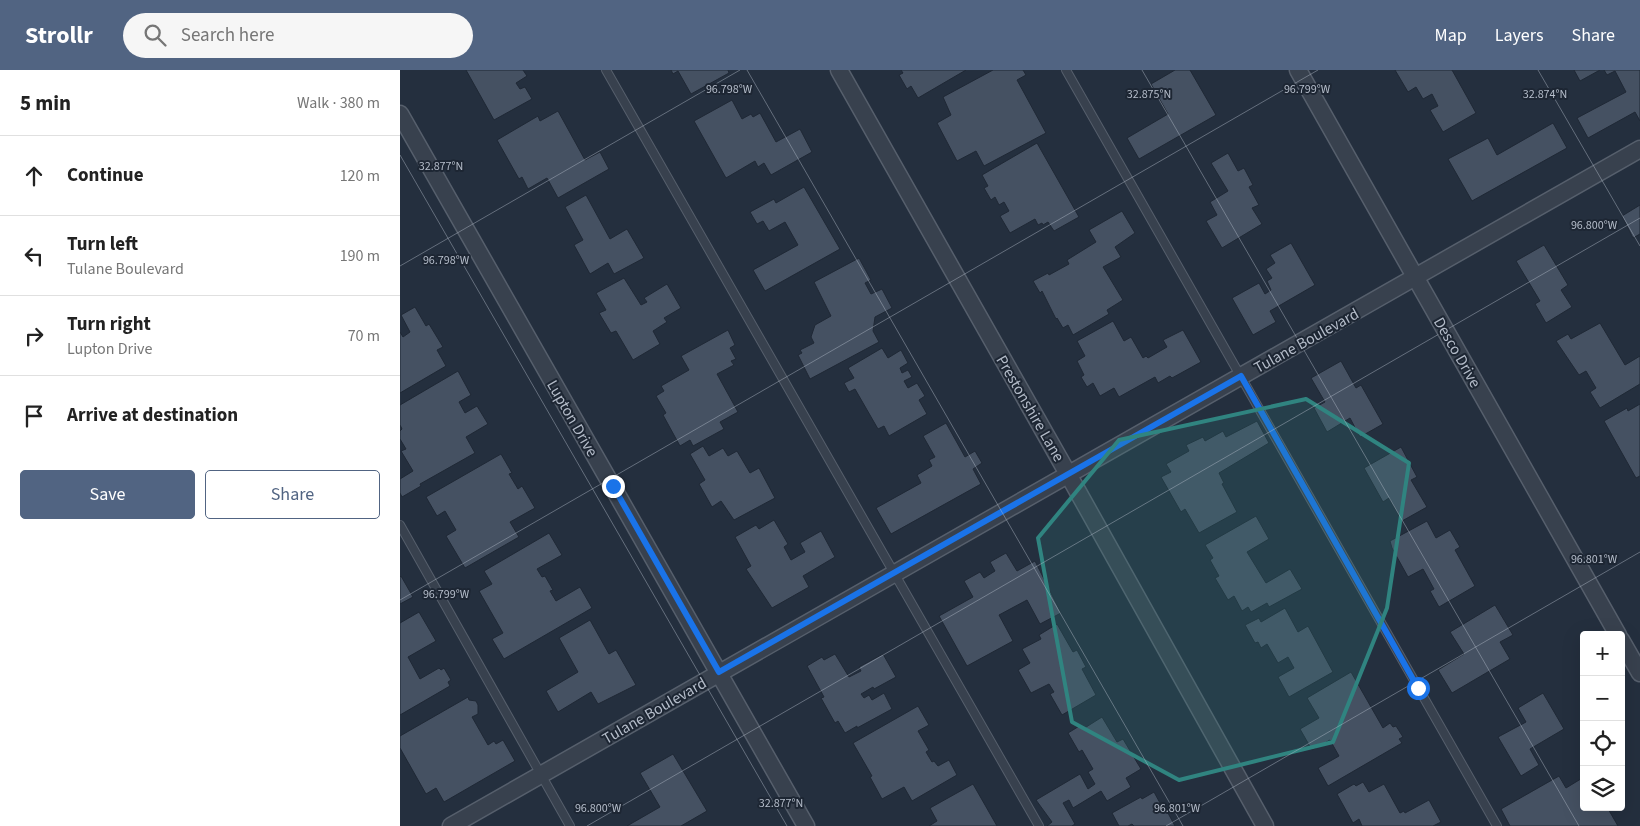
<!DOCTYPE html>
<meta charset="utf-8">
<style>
body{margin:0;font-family:"Source Sans 3",sans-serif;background:#f6f6f6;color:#222}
.controls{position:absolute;right:15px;bottom:15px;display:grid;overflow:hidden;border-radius:5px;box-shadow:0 5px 20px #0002}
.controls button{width:45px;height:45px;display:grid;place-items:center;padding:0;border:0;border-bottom:1px solid #e0e0e0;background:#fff;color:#222;font:25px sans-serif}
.stop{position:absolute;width:15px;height:15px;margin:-11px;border:4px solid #1a73e8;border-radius:50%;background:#fff}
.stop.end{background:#1a73e8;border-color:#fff;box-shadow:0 1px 5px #0008}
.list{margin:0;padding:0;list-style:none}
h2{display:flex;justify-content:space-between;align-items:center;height:65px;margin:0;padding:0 20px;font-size:21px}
h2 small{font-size:16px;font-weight:400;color:#767676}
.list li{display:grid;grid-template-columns:32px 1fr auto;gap:15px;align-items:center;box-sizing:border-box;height:80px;padding:0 20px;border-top:1px solid #e0e0e0}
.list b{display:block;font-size:19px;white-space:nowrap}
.list p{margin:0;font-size:16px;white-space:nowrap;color:#767676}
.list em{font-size:16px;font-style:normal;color:#767676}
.actions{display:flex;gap:10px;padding:15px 20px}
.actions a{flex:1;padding:11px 0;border:1px solid #516482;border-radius:5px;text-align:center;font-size:18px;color:#516482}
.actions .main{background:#516482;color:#fff}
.icon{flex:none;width:28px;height:28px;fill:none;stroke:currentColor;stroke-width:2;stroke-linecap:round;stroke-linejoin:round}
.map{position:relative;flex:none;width:1240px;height:756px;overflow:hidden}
header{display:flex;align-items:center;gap:30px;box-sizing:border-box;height:70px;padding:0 25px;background:#516482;color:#fff}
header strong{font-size:24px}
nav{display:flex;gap:28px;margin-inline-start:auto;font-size:18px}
.search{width:350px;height:45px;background:#f6f6f6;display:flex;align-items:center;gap:12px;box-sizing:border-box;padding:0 18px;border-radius:28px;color:#767676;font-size:19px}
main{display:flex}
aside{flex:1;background:#fff}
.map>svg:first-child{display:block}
.building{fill:#455162;stroke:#1f2835}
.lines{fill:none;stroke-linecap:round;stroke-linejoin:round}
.service-casing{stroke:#565f6c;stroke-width:10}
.minor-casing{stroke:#565f6c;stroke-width:19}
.service{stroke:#38414e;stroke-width:8}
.minor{stroke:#38414e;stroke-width:16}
.route{stroke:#1a73e8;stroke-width:6}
.marked{fill:#308480;fill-opacity:0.2;stroke:#308480;stroke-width:4;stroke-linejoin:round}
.ticks{fill:none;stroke:#b4bcc9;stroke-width:1;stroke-opacity:0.45}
.labels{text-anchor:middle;stroke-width:4;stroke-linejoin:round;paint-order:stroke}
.street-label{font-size:16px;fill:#b4bcc9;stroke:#1d2633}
.ticks-label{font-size:12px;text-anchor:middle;fill:#b4bcc9;stroke:#1d2633;stroke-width:4;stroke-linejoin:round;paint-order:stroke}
</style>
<header>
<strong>Strollr</strong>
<div class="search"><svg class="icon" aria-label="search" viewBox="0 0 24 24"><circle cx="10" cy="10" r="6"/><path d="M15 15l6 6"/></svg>Search here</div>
<nav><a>Map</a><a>Layers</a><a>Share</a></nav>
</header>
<main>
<aside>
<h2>5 min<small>Walk · 380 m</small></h2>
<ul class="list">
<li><svg class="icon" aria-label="ahead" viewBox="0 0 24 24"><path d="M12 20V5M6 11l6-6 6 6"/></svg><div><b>Continue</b></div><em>120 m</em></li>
<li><svg class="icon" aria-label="left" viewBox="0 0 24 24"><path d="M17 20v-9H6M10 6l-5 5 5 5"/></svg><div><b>Turn left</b><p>Tulane Boulevard</p></div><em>190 m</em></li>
<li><svg class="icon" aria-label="right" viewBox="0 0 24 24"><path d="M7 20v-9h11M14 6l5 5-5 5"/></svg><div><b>Turn right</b><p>Lupton Drive</p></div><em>70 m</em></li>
<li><svg class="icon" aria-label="arrive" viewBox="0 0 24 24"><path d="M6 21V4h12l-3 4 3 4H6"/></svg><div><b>Arrive at destination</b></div></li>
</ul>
<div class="actions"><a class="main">Save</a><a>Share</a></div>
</aside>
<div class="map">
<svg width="1240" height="756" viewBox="0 0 1240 756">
<rect width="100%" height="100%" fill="#242f3e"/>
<path class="building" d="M66 0H123L127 6 116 13 120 19 125 17 132 29 94 50Z
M271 0H328L329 3 291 24 278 1 273 4Z
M501 0H566L518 28 511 16 507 19 499 5 503 3Z
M593 0H623L626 5 617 10 646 63 584 96 576 81 557 91 537 53 551 45 543 27Z
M775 0H790L816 45 739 89 727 68 768 44 751 14Z
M995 0H1052L1076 43 1043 62 1030 40 1038 36 1032 24 1023 29 1016 17 1008 22Z
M1174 0H1200L1180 11Z
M1204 0H1240V51L1235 42 1188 68 1177 48 1226 22 1215 1 1207 5Z
M332 30 342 49 351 44 353 47 360 43 376 72 400 59 412 82 371 105 364 93 358 97 355 91 326 108 294 51Z
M158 41 185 90 200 82 209 99 158 128 147 108 128 119 122 107 119 109 97 70 138 46 140 51Z
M1153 53 1167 78 1072 131 1048 89 1088 68 1097 85Z
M637 73 679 147 654 161 648 152 643 155 642 153 638 155 635 149 610 163 600 146 609 141 604 132 599 135 595 127 591 130 584 118 588 116 582 105Z
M828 83 838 101 844 98 853 115 849 117 859 135 852 138 862 154 822 178 806 151 817 145 810 132 828 121 811 93Z
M404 117 440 179 365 221 353 200 398 175 385 152 369 161 363 151 357 154 350 142 374 129 376 133Z
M186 125 210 169 227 159 244 188 214 204 208 193 190 204 174 175 183 170 165 137Z
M1240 135V164L1233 168 1222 146Z
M722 141 735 163 715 177 721 187 703 197 723 230 707 240 709 244 673 265 668 255 663 258 657 248 656 249 642 221 640 223 633 211 648 203 649 205 669 194 667 190 696 172 689 160Z
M891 173 915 215 870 241 876 252 853 265 832 228 859 213 865 224 871 220 867 211 872 208 866 199 875 193 870 185Z
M1144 175 1168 215 1161 220 1172 237 1146 253 1135 234 1140 231 1116 191Z
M459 188 471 210 465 213 471 224 482 219 492 238 475 247 473 261 479 272 410 309 398 285 402 283 400 280 414 273 411 267 415 255 431 246 414 212Z
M224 208 241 235 247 232 244 228 267 214 281 238 264 248 267 252 253 261 260 274 233 290 216 261 211 263 199 243 206 240 196 223Z
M15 237 26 256 29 254 43 277 37 280 46 296 0 323V262L3 267 10 262 1 245Z
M713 251 724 271 731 267 743 288 746 286 748 288 767 277 763 270 783 260 801 292 772 308 770 306 758 313 755 307 719 327 714 318 700 326 693 313 687 317 681 307 684 305 677 291 685 286 677 271Z
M1200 253 1225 295 1240 286V314L1200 338 1190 322 1196 318 1186 301 1179 305 1156 271 1168 264 1171 269Z
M328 260 335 275 330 278 336 289 331 291 334 295 317 304 338 342 320 352 324 359 293 376 290 370 280 376 263 345 266 343 256 326 264 321 261 316 289 300 281 286Z
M482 278 488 288 501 280 508 293 500 298 502 303 508 300 512 307 504 311 508 318 517 313 525 326 519 330 527 344 489 366 484 356 478 359 455 319 449 322 444 313 454 308 448 298Z
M941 291 956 318 961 315 983 354 960 367 950 348 927 362 914 338 925 332 911 308Z
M58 301 71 325 59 332 65 343 77 336 88 354 66 367 75 383 20 414 21 416 2 427 0 423V409L13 401 1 381 6 379 0 369V361L2 359 0 355V335Z
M1240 334V406L1236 408 1204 351 1227 338 1228 341Z
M857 351 869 373 819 403 824 413 822 414 837 442 799 463 785 439 781 442 761 407 771 402 766 394 789 381 786 375 803 367 805 371 823 361 826 367Z
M546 353 565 387 575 381 582 393 573 399 581 414 491 464 476 438 521 413 517 405 532 396 529 390 535 387 523 366Z
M303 376 309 386 323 378 328 386 337 381 350 403 359 398 375 428 334 450 321 431 312 437 299 414 305 410 290 384Z
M1001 377 1017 407 1011 410 1027 437 1002 451 989 428 983 432 964 398Z
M101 384 112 403 109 404 118 419 122 416 135 438 110 452 119 467 65 498 46 466 56 460 45 441 37 446 26 427Z
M856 446 869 469 847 482 866 513 890 499 902 519 869 537 867 533 851 542 848 537 842 541 834 526 828 530 815 508 819 506 810 490 813 488 805 475Z
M374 450 388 474 384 477 391 490 405 482 400 473 421 461 435 487 403 506 409 517 372 538 346 499 351 496 335 467 356 455 359 459Z
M1027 451 1036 468 1050 460 1060 477 1055 480 1075 516 1039 537 1030 521 1034 519 1023 499 1008 507 992 478 990 471Z
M149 463 162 485 137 499 142 507 145 506 153 520 150 521 156 531 180 517 192 538 104 589 92 569 103 563 79 521 92 514 84 501Z
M606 483 617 501 635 491 661 543 640 554 627 530 599 545 613 571 567 596 539 546 573 527 564 511 580 502 584 508 595 501 590 492Z
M1 506 13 527 0 534V507Z
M1095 535 1113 565 1100 572 1110 589 1052 623 1038 600 1064 584 1050 562Z
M885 538 898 562 908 556 933 602 889 627 878 607 894 598 888 587 878 593 867 574 861 578 858 572 855 573 845 555 859 548 861 552Z
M19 542 36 571 8 587 20 609 39 598 41 600 44 598 51 610 48 612 50 616 0 645V553Z
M190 550 209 584 216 580 236 615 198 634 191 622 158 642 146 621 178 602 159 568Z
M657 554 673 582 677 580 686 597 682 599 696 625 662 645 650 624 654 622 649 614 631 623 618 600 630 593 622 579 641 569 639 565Z
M435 584 449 607 461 601 459 597 483 584 496 607 474 619 473 617 461 624 464 628 469 625 472 630 484 623 492 639 457 658V656L445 663 438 651 435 653 421 628 424 627 407 596 422 587 424 590Z
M951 602 983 658 990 653 993 657 996 656 1003 667 999 669 1002 673 928 716 918 698 939 686 930 670 912 680 900 659 919 648 907 628Z
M1143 623 1164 659 1130 679 1139 695 1121 706 1098 667 1126 652 1118 638Z
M68 627 69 630 76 631 78 635V644L72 647 88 675 94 671 96 674 103 670 115 691 44 732 36 718 26 724 0 678V666Z
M518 636 529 655 518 661 529 680 526 682 532 692 534 691 538 696 549 690 557 705 512 731 504 717 482 729 470 707 472 706 453 673Z
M702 647 717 672 723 669 741 699 726 708 731 717 707 731 701 721 673 738 669 730 663 733 675 754 672 756H647L652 752 636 730 680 704 688 719 695 714 688 702 693 699 682 680 679 682 668 663 681 655 683 659Z
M273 684 307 741 281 756H227L260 737 240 703Z
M1159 706 1166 718 1184 707V737H1207L1218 756H1110L1101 739Z
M963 712 969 722 984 714 1000 743 1004 741 1005 743 1029 730 1041 752 1033 756H962L959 749 953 753 937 724 954 714 956 716Z
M573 714 597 756H529L537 751 530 738Z
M754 722 760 733 762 732 775 756H734L732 754 728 756H719L712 743 741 727 742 729Z"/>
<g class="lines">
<g class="service-casing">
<path id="service" d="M206 0 639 756
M666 0 1097 756
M0 455 170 756"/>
</g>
<g class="minor-casing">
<path id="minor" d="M439 0 668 404 865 756
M898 0 1218 565
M0 44 406 756
M1221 570 1240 603
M51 756 1240 79"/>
</g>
<use href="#service" class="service"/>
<use href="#minor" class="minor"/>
</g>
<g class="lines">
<path class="route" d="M213 416 319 602 841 306 1018 618"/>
</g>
<path class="marked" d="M906 329 1009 393 987 538 933 672 779 710 672 652 638 468 719 370Z"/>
<path class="ticks" d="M347 0 783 756M742 0 1179 756M1138 0 1240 176M0 85 387 756M0 196 340 0M0 530 918 0M187 756 1240 148M766 756 1240 482"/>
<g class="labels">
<g class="street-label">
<text transform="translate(906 270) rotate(-29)" y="6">Tulane Boulevard</text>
<text transform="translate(1058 282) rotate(60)" y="6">Desco Drive</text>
<text transform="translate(631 338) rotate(60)" y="6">Prestonshire Lane</text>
<text transform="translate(173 348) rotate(60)" y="6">Lupton Drive</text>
<text transform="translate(254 640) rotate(-30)" y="6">Tulane Boulevard</text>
</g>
</g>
<g class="ticks-label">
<text x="907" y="23">96.799°W</text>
<text x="329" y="23">96.798°W</text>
<text x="749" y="28">32.875°N</text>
<text x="1145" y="28">32.874°N</text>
<text x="41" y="100">32.877°N</text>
<text x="1194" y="159">96.800°W</text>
<text x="46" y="194">96.798°W</text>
<text x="1194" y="493">96.801°W</text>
<text x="46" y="528">96.799°W</text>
<text x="381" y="737">32.877°N</text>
<text x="198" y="742">96.800°W</text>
<text x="777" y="742">96.801°W</text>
</g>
</svg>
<div class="controls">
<button>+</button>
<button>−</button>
<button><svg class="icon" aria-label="locate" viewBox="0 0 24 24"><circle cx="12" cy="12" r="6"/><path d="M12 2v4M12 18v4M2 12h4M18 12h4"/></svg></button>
<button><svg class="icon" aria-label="layers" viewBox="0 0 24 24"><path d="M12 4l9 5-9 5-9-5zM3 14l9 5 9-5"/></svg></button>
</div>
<div class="stop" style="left:1018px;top:618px"></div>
<div class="stop end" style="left:213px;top:416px"></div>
</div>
</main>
